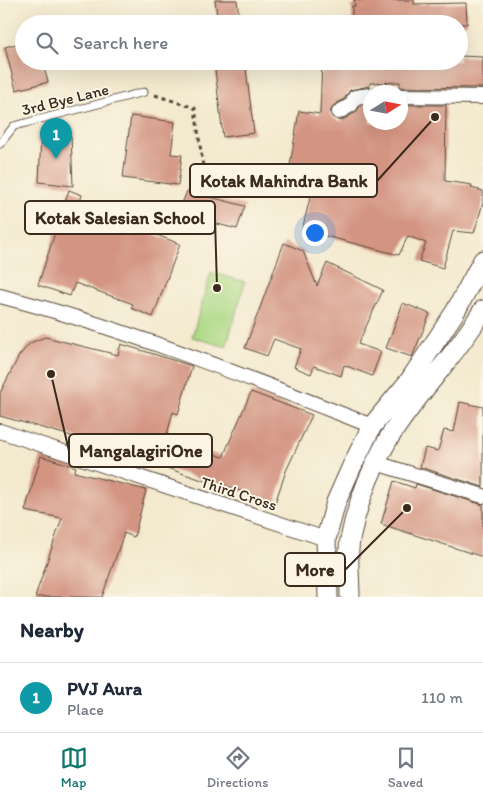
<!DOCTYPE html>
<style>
body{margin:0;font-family:Itim,sans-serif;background:#f6f6f7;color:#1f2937}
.compass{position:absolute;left:363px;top:85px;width:45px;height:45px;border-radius:50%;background:#fff;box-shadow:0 5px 20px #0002;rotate:79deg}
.you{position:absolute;left:314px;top:232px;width:18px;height:18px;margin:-12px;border:4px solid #fff;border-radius:50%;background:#1a73e8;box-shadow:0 0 0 8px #1a73e833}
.badge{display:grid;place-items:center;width:32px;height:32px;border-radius:50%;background:#0f766e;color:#fff;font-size:16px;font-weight:700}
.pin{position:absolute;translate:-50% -41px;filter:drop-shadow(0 1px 2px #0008)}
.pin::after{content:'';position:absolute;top:26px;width:18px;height:15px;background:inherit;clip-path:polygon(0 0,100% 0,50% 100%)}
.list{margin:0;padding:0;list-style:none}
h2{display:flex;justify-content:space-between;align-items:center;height:65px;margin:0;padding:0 20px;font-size:21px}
h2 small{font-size:16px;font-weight:400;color:#747a83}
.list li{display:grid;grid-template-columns:32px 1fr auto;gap:15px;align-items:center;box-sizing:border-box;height:70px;padding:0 20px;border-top:1px solid #e0e1e3}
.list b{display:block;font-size:19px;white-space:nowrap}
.list p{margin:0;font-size:16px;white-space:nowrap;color:#747a83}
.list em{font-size:16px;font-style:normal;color:#747a83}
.icon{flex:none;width:28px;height:28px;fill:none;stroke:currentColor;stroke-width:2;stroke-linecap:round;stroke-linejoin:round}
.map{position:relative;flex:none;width:483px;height:597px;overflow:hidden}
.search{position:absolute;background:#fff;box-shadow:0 5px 20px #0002;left:15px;right:15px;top:15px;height:55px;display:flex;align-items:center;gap:12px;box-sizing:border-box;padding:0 18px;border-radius:28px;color:#747a83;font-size:19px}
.sheet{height:135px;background:#fff}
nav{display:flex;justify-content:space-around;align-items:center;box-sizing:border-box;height:70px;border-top:1px solid #e0e1e3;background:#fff;font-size:14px;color:#747a83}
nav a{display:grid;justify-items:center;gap:2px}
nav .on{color:#0f766e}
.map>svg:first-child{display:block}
.green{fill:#abd884;stroke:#738151}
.building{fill:#d39482}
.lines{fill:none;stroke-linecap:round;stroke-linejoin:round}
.lane-casing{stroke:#574738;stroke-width:9}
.street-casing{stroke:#574738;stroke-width:16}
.secondary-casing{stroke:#574738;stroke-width:21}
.path{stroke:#574738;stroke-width:3;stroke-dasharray:4 4;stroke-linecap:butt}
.lane{stroke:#fff;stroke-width:7}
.street{stroke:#fff;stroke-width:14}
.secondary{stroke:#fff;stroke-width:19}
.labels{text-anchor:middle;stroke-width:4;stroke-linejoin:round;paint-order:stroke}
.street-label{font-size:16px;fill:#3b2a1e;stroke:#fcf5e5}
.leader{fill:none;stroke:#3b2a1e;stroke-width:2}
.callout-dot{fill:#3b2a1e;stroke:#fcf5e5;stroke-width:2}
.callout{fill:#fcf5e5;stroke:#3b2a1e;stroke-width:2}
.callout-label{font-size:18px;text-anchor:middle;font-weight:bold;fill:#3b2a1e}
</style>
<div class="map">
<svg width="483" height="597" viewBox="0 0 483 597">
<rect width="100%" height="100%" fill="#fcf5e5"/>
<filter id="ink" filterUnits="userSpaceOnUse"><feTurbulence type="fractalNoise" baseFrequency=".02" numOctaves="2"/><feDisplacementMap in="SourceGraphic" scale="10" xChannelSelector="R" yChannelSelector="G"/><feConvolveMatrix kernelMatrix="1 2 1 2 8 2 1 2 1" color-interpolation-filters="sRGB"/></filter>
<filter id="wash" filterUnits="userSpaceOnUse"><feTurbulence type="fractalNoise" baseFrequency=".0096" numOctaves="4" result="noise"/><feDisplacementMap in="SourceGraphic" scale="20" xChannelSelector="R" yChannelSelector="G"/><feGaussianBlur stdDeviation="1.12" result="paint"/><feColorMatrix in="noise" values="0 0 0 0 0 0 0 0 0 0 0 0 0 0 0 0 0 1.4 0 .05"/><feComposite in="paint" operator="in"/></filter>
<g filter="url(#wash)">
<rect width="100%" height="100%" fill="#f3e9ce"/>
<path class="green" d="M211 272 245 282 226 347 192 337Z"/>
<g id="blocks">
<path class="building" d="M215 0H237L240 24H218Z
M354 0H414V4L466 3 467 24H352V6H355Z
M24 42V61H42L48 82 16 90 5 47Z
M459 56 483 57V88L400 87V82L370 83V86L350 90 344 99 334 105 330 112 332 117 340 121 355 113 361 105 370 104V122H400V105H446L445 181 472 185 471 188 483 191V203L474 233 453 231 443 268 419 261 426 243 408 236 399 255 302 230 311 194 286 190 299 111 320 114 322 61H459Z
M214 61H245L254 133 223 137Z
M131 116 175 122 171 154 182 155 178 185 123 178Z
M41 135 71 136 73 186 39 182Z
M69 190 82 195 79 205 180 244 153 317 131 308 133 304 75 283 70 296 38 285Z
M187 191 245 206 237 229 178 214Z
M284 243 303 251 317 286 327 263 383 290 358 344 381 352 372 376 344 365 341 376 314 366 311 374 294 367 301 349 274 339 267 356 245 348Z
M403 303 430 314 412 357 386 348Z
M45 337 118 355 121 344 192 366 178 414 173 412 166 438 223 457 251 392 312 415 286 471 275 503 209 480 208 482 158 465 125 456 126 454 88 445 89 441 0 416V393L19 356 30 343Z
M460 402 483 407V487L420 467 425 448 438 451 444 430 454 432Z
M41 456 76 467 74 472 146 490 134 537 124 533 102 597H35L62 518 25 511Z
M394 481 415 488 416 484 483 505V557L381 524Z"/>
</g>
</g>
<g filter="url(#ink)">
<use href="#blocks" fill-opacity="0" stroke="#574738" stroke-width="1"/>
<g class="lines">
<g class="lane-casing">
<path id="lane" d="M0 144 14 126 144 92"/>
</g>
<g class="street-casing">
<path id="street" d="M400 96 483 97
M339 112 351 105 355 97 370 95
M0 296C128 329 249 378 372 426
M0 431 326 539
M376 463 483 496"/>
</g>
<g class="secondary-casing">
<path id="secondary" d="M328 597 326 539 336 502 352 466 372 426 410 380 455 312 483 260
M350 597C350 579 347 557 350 540 356 507 370 472 386 443 413 397 455 357 483 310"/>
</g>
<path class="path" d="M155 95 195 108 203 167 199 187"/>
<use href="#lane" class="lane"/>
<use href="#street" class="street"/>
<use href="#secondary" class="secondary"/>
</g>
</g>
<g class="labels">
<g class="street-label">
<text transform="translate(65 99) rotate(-14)" y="6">3rd Bye Lane</text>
<text transform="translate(239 493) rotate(18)" y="6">Third Cross</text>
</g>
</g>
<path class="leader" d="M435 117L377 181M217 288L215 218M51 374L69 451M407 508L345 570"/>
<g class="callout-dot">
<circle cx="435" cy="117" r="5"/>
<circle cx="217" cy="288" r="5"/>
<circle cx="51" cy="374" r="5"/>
<circle cx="407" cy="508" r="5"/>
</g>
<g class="callout">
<rect x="190" y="164" width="187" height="33" rx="5"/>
<rect x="25" y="201" width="190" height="33" rx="5"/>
<rect x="69" y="434" width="143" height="33" rx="5"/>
<rect x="285" y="553" width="60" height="33" rx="5"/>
</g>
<g class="callout-label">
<text x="284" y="187">Kotak Mahindra Bank</text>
<text x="120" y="224">Kotak Salesian School</text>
<text x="141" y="457">MangalagiriOne</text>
<text x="315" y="576">More</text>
</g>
</svg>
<svg class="compass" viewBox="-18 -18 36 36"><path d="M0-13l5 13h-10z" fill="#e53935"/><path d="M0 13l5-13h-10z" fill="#747a83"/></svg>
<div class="you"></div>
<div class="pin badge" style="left:56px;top:159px;background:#0f9aa8">1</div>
<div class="search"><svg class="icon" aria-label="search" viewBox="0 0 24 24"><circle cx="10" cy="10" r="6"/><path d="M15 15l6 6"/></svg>Search here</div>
</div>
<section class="sheet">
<h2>Nearby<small></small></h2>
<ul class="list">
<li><span class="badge" style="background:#0f9aa8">1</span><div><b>PVJ Aura</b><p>Place</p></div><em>110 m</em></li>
</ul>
</section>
<nav>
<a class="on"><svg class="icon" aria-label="map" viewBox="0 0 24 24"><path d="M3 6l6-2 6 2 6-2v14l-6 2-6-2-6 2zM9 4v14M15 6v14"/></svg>Map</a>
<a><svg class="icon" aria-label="directions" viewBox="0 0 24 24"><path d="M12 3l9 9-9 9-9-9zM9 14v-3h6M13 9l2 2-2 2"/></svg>Directions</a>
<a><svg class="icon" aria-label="saved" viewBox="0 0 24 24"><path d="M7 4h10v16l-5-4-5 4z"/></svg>Saved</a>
</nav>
